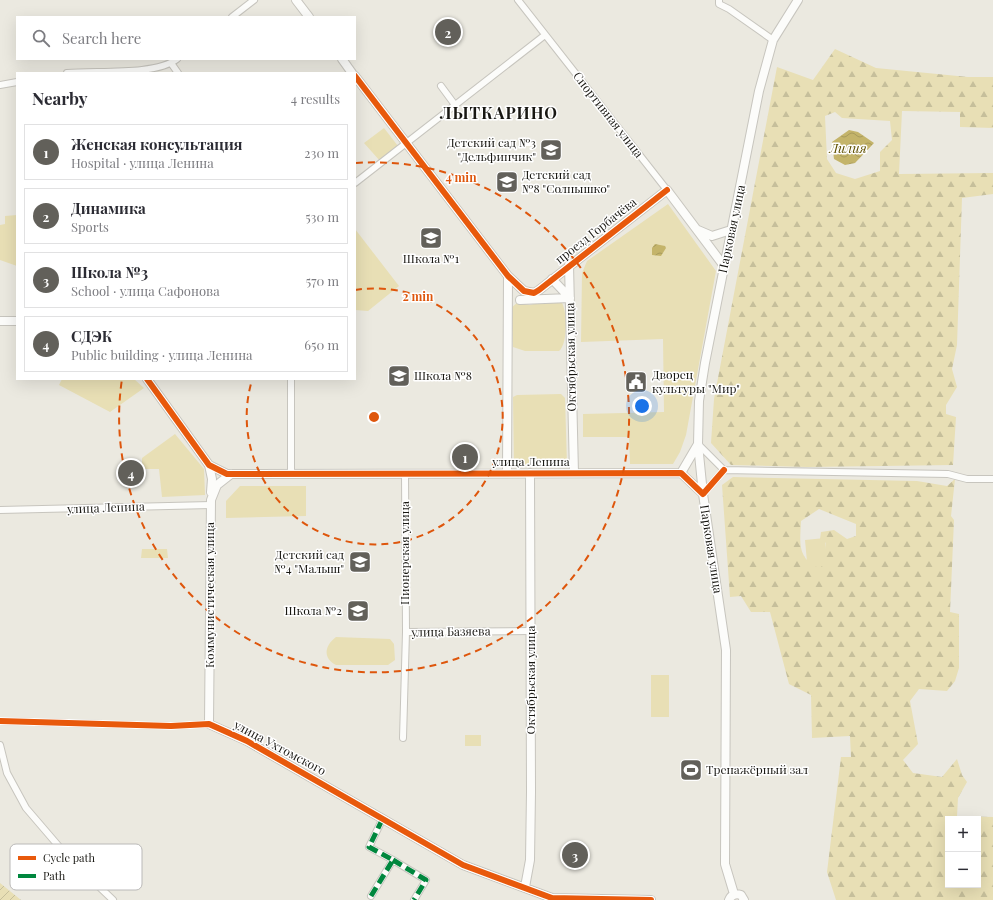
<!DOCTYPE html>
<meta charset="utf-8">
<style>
body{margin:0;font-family:"Playfair Display",serif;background:#f7f7f7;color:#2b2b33}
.controls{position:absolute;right:12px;bottom:12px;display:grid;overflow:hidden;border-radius:0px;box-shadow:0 4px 16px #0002}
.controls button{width:36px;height:36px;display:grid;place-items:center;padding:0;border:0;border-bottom:1px solid #e1e1e2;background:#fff;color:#2b2b33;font:20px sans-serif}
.you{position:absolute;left:642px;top:406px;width:14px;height:14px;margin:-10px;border:3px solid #fff;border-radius:50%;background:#1a73e8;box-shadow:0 0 0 6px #1a73e833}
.badge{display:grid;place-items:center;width:26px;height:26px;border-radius:50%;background:#62605a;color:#fff;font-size:13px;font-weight:700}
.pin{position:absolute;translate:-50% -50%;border:2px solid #fff;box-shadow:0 1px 4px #0006}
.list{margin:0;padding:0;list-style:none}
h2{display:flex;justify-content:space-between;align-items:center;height:52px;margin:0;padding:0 16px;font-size:17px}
h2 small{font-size:13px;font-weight:400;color:#7c7c81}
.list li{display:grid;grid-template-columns:26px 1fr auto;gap:12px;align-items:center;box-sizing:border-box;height:56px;margin:0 8px 8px;padding:0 8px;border:1px solid #e1e1e2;border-radius:0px}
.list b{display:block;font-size:15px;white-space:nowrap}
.list p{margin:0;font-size:13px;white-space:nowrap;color:#7c7c81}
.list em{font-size:13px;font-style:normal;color:#7c7c81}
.icon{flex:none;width:22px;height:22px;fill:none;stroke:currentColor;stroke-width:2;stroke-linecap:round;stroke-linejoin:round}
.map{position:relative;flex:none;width:993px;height:900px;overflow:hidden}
.search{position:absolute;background:#fff;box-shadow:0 4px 16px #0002;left:16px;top:16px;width:340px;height:44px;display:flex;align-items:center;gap:10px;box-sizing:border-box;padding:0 14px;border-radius:0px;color:#7c7c81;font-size:15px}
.panel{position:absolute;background:#fff;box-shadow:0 4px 16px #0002;left:16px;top:72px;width:340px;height:308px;border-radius:0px}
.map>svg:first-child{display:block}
.green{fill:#e8dfb5}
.forest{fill:url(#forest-firs);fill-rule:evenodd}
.garden{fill:url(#garden-furrows)}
.water{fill:url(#water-waves)}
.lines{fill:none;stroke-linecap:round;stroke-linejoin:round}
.street-casing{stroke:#c7c5be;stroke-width:8}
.secondary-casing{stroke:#c7c5be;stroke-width:10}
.street{stroke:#fcfcfa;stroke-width:6}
.secondary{stroke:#fcfcfa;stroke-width:8}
.quiet{stroke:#00873e;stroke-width:5;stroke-dasharray:10 5;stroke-linecap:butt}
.cycleway-casing{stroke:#fff;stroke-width:8}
.cycleway{stroke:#e8590c;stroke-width:6}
.ring{fill:none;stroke:#de560c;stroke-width:2;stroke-dasharray:7 5}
.labels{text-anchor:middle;stroke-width:3;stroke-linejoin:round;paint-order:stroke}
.street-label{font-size:12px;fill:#181712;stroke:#fff}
.poi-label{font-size:12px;fill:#181712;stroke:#fff;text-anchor:start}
.water-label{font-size:13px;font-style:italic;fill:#605100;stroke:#fff}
.district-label{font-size:16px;font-weight:bold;letter-spacing:1px;fill:#181712;stroke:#fff}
.key{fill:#fff;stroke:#bab9b8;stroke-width:1}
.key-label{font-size:11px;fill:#181712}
.centre{fill:#de560c;stroke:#fff;stroke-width:2}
.ring-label{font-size:12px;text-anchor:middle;font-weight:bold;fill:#de560c;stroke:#fff;stroke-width:3;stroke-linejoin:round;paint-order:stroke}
</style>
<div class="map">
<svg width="993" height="900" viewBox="0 0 993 900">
<defs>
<pattern id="forest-firs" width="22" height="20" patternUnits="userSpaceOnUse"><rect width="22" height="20" fill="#e8dfb5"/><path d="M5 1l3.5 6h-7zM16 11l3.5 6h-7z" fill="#c6bf9b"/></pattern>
<pattern id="garden-furrows" width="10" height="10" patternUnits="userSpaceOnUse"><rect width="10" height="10" fill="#e8dfb5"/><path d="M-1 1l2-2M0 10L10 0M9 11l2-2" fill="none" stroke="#c6bf9b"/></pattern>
<pattern id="water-waves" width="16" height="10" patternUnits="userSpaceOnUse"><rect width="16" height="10" fill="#c4b46a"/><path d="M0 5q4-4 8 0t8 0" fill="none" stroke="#a89a5b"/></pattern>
</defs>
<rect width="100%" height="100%" fill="#ebe9e0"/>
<path class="green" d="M384 128 398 146 380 161 364 143Z
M668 204 716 271 686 435 680 452 673 464H630L629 437H583V414L664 412 663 339 581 342 582 273 587 261Z
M17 215V266L0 260V225L5 224V216Z
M355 229 399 286 368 311 355 310Z
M552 299 560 300C568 308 568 344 559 351H525L513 347 511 308 517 303 530 305Z
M62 379H134L144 388 110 412 59 385Z
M561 394 565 398 567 465 563 467 514 466 513 397 517 395Z
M175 434 204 469 205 495 162 497 159 469H142V458Z
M240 486H306V516L226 518V501Z
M825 538 828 572 808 573 805 540Z
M142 549H167L168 558H141Z
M336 637 390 639 394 644 395 660 388 665H336C322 658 325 645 336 637Z
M651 675H669V717H651Z
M465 735H481V746H465Z"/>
<path class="forest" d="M835 49 876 68 968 77H993V128L960 127V112L902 111 899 174 993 173V194L962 198 957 345 952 369 957 387 946 405V414L956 417 953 465 808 467 731 465 711 443 714 399 777 67 813 80ZM835 112 842 118 890 121 892 140 880 152V171L855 179 836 173 827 159 825 116Z
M733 477 917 481 947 486 955 479 951 516 954 520 950 612 959 614V668L955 681 947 691 919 689 910 701 918 744 903 760 913 773 942 777 957 759 962 775 967 782 958 798 957 816 993 817V900H836L827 872 841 757H851L850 736 812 738 811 695 789 684 770 612H751L741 596 730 597 722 485ZM819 509 856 524V536L847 539 834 530 821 532 820 539 826 543 824 565 819 568C797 558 800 543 801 521ZM948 819H978V885H948Z"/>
<path class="garden" d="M0 883 21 900H0Z"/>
<path class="water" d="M849 130 858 132 874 143 855 163 845 165 834 159 832 142Z
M655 244 665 246 666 248 661 256 652 255V248Z"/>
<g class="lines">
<g class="street-casing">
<path id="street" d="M518 0 667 190
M719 0V4L729 9 773 40
M232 17 254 0
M171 63 178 73
M67 73C95 70 155 76 177 59
M0 85 17 82
M441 86 455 105
M355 183 545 35
M291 379V473
M698 444 724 470 948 474 967 479H993
M405 473 406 632
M703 494 724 470
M0 510 211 505
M0 721 171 726 209 724
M403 738 406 632 531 631
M0 745 7 773 26 808 68 857 113 900
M393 860 426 880 414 900
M371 896 393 860 369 847 383 818"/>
</g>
<g class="secondary-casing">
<path id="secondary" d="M296 0 309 17
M342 59 352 73
M355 76 508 276 524 291 534 293 539 290 667 190 724 266
M698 230 712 236 731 230
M569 265 574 473
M552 279 570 298
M520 300 570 298
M0 321H17
M147 379 209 465 227 474 681 473 703 494
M209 465 212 479 211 492
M507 473 508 276
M681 473 698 444
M231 474 217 485 211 500 209 724 247 741 463 865 552 898 651 900
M525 887 530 860 531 792 530 473
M734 894 725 864 726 650 703 494 698 444 699 401 705 363 759 91 773 40 798 0
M729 900C731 895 735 893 741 895L744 900"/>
</g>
<use href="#street" class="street"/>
<use href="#secondary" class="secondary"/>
<path class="quiet" d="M393 860 426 880 414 900
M371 896 393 860 369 847 383 818"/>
<g class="cycleway-casing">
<path id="cycleway" d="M355 76 508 276 524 291 534 293 539 290 667 190
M147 379 209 465 227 474 681 473 703 494 724 470
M0 721 171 726 209 724 247 741 463 865 552 898 651 900"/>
</g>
<use href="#cycleway" class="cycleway"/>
</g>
<g class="ring">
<path d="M355 290A128 128 0 1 1 252 380"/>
<path d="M356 163A255 255 0 1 1 122 379"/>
</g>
<defs>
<g id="school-square" transform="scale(1.15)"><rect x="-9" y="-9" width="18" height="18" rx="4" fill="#62605a" stroke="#fff"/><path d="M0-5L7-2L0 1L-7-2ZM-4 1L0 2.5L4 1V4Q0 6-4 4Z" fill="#fff"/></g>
<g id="civic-square" transform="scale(1.15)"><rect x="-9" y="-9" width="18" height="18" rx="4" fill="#62605a" stroke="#fff"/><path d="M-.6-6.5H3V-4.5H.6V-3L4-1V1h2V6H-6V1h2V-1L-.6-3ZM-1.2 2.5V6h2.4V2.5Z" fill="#fff"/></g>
<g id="stadium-square" transform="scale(1.15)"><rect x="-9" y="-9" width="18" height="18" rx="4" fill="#62605a" stroke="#fff"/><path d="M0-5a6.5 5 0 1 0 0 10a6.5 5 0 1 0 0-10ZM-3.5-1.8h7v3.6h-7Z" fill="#fff"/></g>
</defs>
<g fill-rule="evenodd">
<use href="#school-square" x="551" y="150"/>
<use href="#school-square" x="507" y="182"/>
<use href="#school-square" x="431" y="238"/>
<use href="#school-square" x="399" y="376"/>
<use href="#civic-square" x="636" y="382"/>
<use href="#school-square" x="360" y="562"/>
<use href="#school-square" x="358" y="611"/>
<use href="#stadium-square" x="691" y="770"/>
</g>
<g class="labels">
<g class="street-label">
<text transform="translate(608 115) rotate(52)" y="4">Спортивная улица</text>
<text transform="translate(732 229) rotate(-78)" y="4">Парковая улица</text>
<text transform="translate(596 231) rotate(-38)" y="4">проезд Горбачёва</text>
<text transform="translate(571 357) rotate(-91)" y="4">Октябрьская улица</text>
<text x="531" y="466">улица Ленина</text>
<text transform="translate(106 508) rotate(-2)" y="4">улица Ленина</text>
<text transform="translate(711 549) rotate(81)" y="4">Парковая улица</text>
<text transform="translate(405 553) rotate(-90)" y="4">Пионерская улица</text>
<text transform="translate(210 595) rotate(-90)" y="4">Коммунистическая улица</text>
<text transform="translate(451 632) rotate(-1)" y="4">улица Базяева</text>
<text transform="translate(531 680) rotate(-90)" y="4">Октябрьская улица</text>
<text transform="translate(280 748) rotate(28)" y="4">улица Ухтомского</text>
</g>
<g class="poi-label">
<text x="536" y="147" text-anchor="end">Детский сад №3<tspan x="536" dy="14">"Дельфинчик"</tspan></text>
<text x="522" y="179">Детский сад<tspan x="522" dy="14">№8 "Солнышко"</tspan></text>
<text x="431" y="263" text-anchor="middle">Школа №1</text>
<text x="652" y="379">Дворец<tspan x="652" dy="14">культуры "Мир"</tspan></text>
<text x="414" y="380">Школа №8</text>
<text x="344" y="559" text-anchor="end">Детский сад<tspan x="344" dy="14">№4 "Малыш"</tspan></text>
<text x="342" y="615" text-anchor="end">Школа №2</text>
<text x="706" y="774">Тренажёрный зал</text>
</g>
<g class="water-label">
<text x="848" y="153">Лилия</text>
</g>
<g class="district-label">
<text x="499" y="119">ЛЫТКАРИНО</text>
</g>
</g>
<rect x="10" y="844" width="132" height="46" rx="6" class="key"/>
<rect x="18" y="856" width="18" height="4" fill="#e8590c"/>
<rect x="18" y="874" width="18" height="4" fill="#00873e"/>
<g class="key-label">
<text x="43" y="862">Cycle path</text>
<text x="43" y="880">Path</text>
</g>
<circle cx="374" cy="417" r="6" class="centre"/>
<g class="ring-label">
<text x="461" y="182">4 min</text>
<text x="418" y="301">2 min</text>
</g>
</svg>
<div class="controls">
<button>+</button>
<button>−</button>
</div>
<div class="you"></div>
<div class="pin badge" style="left:465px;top:457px">1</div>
<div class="pin badge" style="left:448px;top:32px">2</div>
<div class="pin badge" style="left:575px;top:855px">3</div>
<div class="pin badge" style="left:131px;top:473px">4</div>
<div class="search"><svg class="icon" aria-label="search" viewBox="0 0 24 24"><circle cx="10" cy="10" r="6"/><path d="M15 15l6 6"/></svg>Search here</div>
<section class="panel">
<h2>Nearby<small>4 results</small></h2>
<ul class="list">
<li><span class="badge">1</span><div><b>Женская консультация</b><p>Hospital · улица Ленина</p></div><em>230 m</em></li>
<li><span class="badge">2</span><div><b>Динамика</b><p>Sports</p></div><em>530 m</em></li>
<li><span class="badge">3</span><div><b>Школа №3</b><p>School · улица Сафонова</p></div><em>570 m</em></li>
<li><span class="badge">4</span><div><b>СДЭК</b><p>Public building · улица Ленина</p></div><em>650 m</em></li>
</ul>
</section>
</div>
